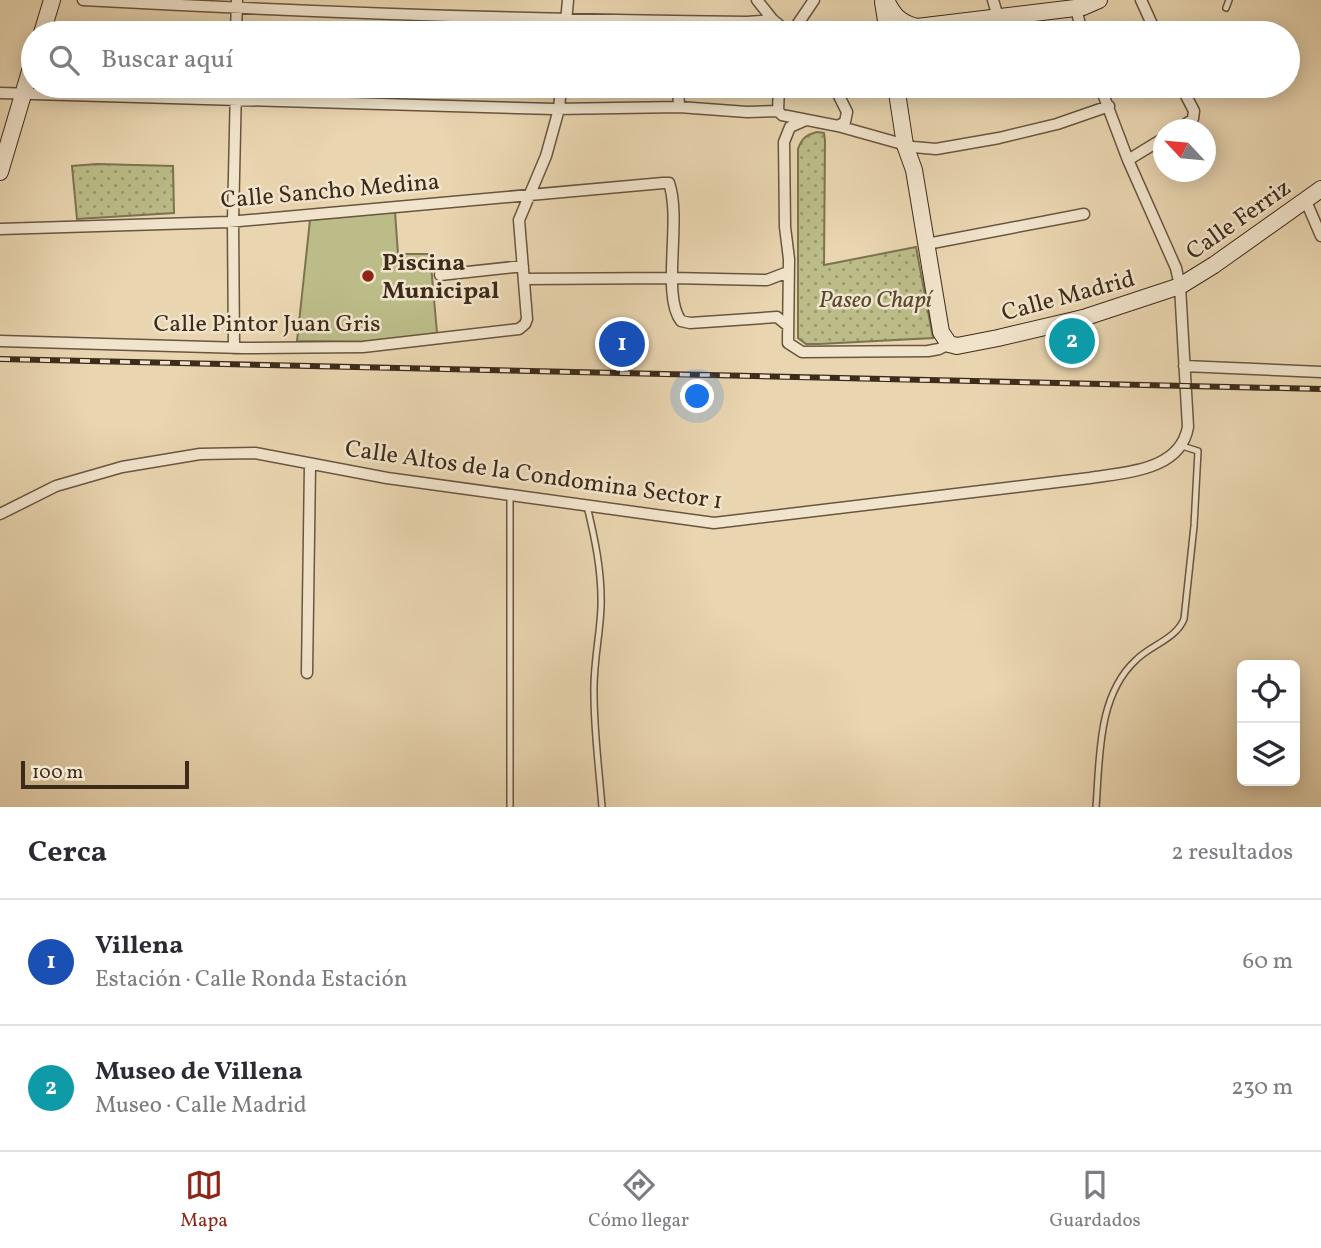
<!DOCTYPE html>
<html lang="es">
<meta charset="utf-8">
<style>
body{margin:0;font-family:Vollkorn,serif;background:#f2f2f3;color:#2b2b33}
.controls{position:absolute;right:21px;bottom:21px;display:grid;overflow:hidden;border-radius:10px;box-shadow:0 4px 18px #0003}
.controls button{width:63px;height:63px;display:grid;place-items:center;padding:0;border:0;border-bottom:2px solid #e1e1e2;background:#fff;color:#2b2b33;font:35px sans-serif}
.compass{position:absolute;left:1153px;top:119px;width:63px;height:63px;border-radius:50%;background:#fff;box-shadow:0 4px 18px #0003;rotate:296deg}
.scale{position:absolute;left:21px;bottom:18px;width:168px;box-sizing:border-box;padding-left:7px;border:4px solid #3d2b19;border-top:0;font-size:19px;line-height:24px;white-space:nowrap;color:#3d2b19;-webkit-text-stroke:5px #f1e4cc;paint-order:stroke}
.you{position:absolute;left:698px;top:397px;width:24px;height:24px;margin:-18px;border:5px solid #fff;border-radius:50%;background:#1a73e8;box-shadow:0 0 0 10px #1a73e833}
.badge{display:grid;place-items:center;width:46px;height:46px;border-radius:50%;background:#8f2418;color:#fff;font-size:23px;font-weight:700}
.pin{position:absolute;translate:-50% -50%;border:4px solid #fff;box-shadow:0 2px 7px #0006}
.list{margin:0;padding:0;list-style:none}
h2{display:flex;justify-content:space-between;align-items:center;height:91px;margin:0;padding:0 28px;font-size:30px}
h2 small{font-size:23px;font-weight:400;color:#7c7c81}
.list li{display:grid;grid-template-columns:46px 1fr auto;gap:21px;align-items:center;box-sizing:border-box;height:126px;padding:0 28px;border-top:2px solid #e1e1e2}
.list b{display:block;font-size:26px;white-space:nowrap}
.list p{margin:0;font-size:23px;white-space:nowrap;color:#7c7c81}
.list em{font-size:23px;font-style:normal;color:#7c7c81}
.icon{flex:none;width:38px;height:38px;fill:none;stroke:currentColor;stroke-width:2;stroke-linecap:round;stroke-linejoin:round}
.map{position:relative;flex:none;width:1321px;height:807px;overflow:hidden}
.search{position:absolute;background:#fff;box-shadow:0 4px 18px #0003;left:21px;right:21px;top:21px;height:77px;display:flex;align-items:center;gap:18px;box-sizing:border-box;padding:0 24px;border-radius:38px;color:#7c7c81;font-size:26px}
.sheet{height:343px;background:#fff}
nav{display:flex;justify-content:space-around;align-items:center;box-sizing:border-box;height:98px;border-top:2px solid #e1e1e2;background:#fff;font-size:19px;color:#7c7c81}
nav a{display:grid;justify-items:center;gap:4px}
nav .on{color:#8f2418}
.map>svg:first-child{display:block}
.park{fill:url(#park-dots);stroke:#7c7450;stroke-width:2}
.pitch{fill:#bbbc88;stroke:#7c7450;stroke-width:2}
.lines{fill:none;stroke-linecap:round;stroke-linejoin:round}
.lane-casing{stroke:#68563f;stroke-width:8}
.street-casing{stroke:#68563f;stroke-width:13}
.secondary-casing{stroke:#3d2b19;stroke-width:18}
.lane{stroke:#f1e4cc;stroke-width:5}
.street{stroke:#f1e4cc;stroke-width:10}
.secondary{stroke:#f1e4cc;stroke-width:16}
.rail-casing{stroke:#3d2b19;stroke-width:6}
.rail{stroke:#f1e4cc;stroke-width:3.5;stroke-dasharray:10;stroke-linecap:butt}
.poi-dot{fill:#8f2418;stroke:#f1e4cc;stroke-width:2.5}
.labels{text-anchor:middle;stroke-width:5;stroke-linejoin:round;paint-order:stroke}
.street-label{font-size:24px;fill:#3d2b19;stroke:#f1e4cc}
.poi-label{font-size:24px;font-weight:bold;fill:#3d2b19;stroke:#f1e4cc;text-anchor:start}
.park-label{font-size:24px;font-style:italic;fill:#56482f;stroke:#f1e4cc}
</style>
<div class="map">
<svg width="1321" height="807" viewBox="0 0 1321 807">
<defs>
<pattern id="park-dots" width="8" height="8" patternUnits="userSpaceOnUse" patternTransform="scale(1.75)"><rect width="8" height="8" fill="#bbbc88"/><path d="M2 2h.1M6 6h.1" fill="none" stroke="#99996e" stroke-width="1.8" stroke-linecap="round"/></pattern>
</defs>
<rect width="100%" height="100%" fill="#e9d5b0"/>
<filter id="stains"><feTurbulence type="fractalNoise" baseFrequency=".00286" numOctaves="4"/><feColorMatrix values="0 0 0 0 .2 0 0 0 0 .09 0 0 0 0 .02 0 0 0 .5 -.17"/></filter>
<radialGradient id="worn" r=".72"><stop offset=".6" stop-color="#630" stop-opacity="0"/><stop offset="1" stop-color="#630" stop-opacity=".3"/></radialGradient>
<path class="park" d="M817 132 824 133 825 140 824 265 916 247 933 338 819 344H806L798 338V149C802 138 806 135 817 132Z
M97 164 173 166 174 213 77 219 72 166Z"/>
<path class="pitch" d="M395 212 398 254H430L437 333 378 342 297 341 310 220Z"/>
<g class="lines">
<g class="lane-casing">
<path id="lane" d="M1226 8 1229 0
M587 506C595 539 602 572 601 607 600 636 593 664 594 694 594 731 599 769 602 807
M510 807V495
M1096 807C1100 758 1097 696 1136 660 1151 645 1176 639 1184 619L1194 526 1198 451 1182 446"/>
</g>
<g class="street-casing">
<path id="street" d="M83 0C305 12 526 20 747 22L773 20
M757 0 773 20 789 33
M993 0 998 17
M1141 0 1156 33
M1076 8 1082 33
M236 33 237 0
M565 33 568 0
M795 33 797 25 814 0
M678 86 679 107
M834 86 847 112 845 122 838 126
M0 93 554 109 679 107 747 112 778 111 782 115 838 126 913 147 936 149 999 138 1057 124 1109 106
M778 111 779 86
M806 120 790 127 784 142 785 227 789 259 788 343 802 352 928 351 939 349 949 344
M1177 130 1193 119 1194 111 1181 86
M1128 160 1164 138
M1305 199 1321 236
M0 229 228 222 663 183H669C682 220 661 295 681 321L690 323 777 317 788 326
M927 244 1084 214
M440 275 523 266
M524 279 672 278 767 280 788 272
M0 341 243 348 363 347 519 329 525 324 527 319 519 220 546 156 559 109 561 86
M234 348 233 221 236 86
M1184 366 1321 372
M0 514 56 486 122 467 200 454 255 453 387 478 714 523 1090 478C1126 472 1180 471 1188 427L1180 286 1176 268 1128 160 1100 86
M307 673 310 465"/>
</g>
<g class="secondary-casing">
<path id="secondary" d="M886 0C893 15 900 23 917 27
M883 2 888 33
M42 33 52 0
M903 33 917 27 1083 7 1099 0
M896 86 905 145 914 170 941 332 949 344 957 346 998 338 1083 318 1180 286 1214 265 1321 189
M0 172 33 61"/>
</g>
<use href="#lane" class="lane"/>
<use href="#street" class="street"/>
<use href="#secondary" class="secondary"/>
<g class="rail-casing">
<path id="rail" d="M0 359 1321 389"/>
</g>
<use href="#rail" class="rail"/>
</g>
<circle class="poi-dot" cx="368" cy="276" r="7"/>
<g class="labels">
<g class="street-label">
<text transform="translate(330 190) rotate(-5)" y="8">Calle Sancho Medina</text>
<text transform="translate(1238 219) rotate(-35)" y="8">Calle Ferriz</text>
<text transform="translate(1068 295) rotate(-15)" y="8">Calle Madrid</text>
<text x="267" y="331">Calle Pintor Juan Gris</text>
<text transform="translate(534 474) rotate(8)" y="8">Calle Altos de la Condomina Sector 1</text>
</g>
<g class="poi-label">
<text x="382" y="270">Piscina<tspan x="382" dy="28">Municipal</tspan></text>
</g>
<g class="park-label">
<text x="875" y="307">Paseo Chapí</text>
</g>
</g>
<rect width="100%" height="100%" filter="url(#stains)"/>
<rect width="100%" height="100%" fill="url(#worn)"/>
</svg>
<div class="controls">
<button><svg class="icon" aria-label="locate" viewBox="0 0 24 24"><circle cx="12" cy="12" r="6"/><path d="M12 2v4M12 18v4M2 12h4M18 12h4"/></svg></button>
<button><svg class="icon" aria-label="layers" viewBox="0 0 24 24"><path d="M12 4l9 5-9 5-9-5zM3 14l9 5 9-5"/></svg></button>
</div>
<svg class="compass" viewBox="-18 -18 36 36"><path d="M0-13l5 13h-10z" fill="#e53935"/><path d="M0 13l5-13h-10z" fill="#7c7c81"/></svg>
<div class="scale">100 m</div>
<div class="you"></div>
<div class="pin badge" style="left:622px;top:344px;background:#1a4fb4">1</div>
<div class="pin badge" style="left:1072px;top:341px;background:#0f9aa8">2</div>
<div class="search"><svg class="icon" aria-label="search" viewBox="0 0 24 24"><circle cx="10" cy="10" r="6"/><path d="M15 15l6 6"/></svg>Buscar aquí</div>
</div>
<section class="sheet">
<h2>Cerca<small>2 resultados</small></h2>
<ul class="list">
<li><span class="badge" style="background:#1a4fb4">1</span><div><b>Villena</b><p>Estación · Calle Ronda Estación</p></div><em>60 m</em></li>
<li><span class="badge" style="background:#0f9aa8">2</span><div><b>Museo de Villena</b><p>Museo · Calle Madrid</p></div><em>230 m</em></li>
</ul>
</section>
<nav>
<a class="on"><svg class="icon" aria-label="map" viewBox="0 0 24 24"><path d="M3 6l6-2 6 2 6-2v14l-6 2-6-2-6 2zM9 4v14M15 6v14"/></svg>Mapa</a>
<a><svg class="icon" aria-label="directions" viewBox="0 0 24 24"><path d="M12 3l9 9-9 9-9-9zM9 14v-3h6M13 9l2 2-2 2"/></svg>Cómo llegar</a>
<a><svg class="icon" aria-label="saved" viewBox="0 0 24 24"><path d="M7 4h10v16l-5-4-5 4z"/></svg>Guardados</a>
</nav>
